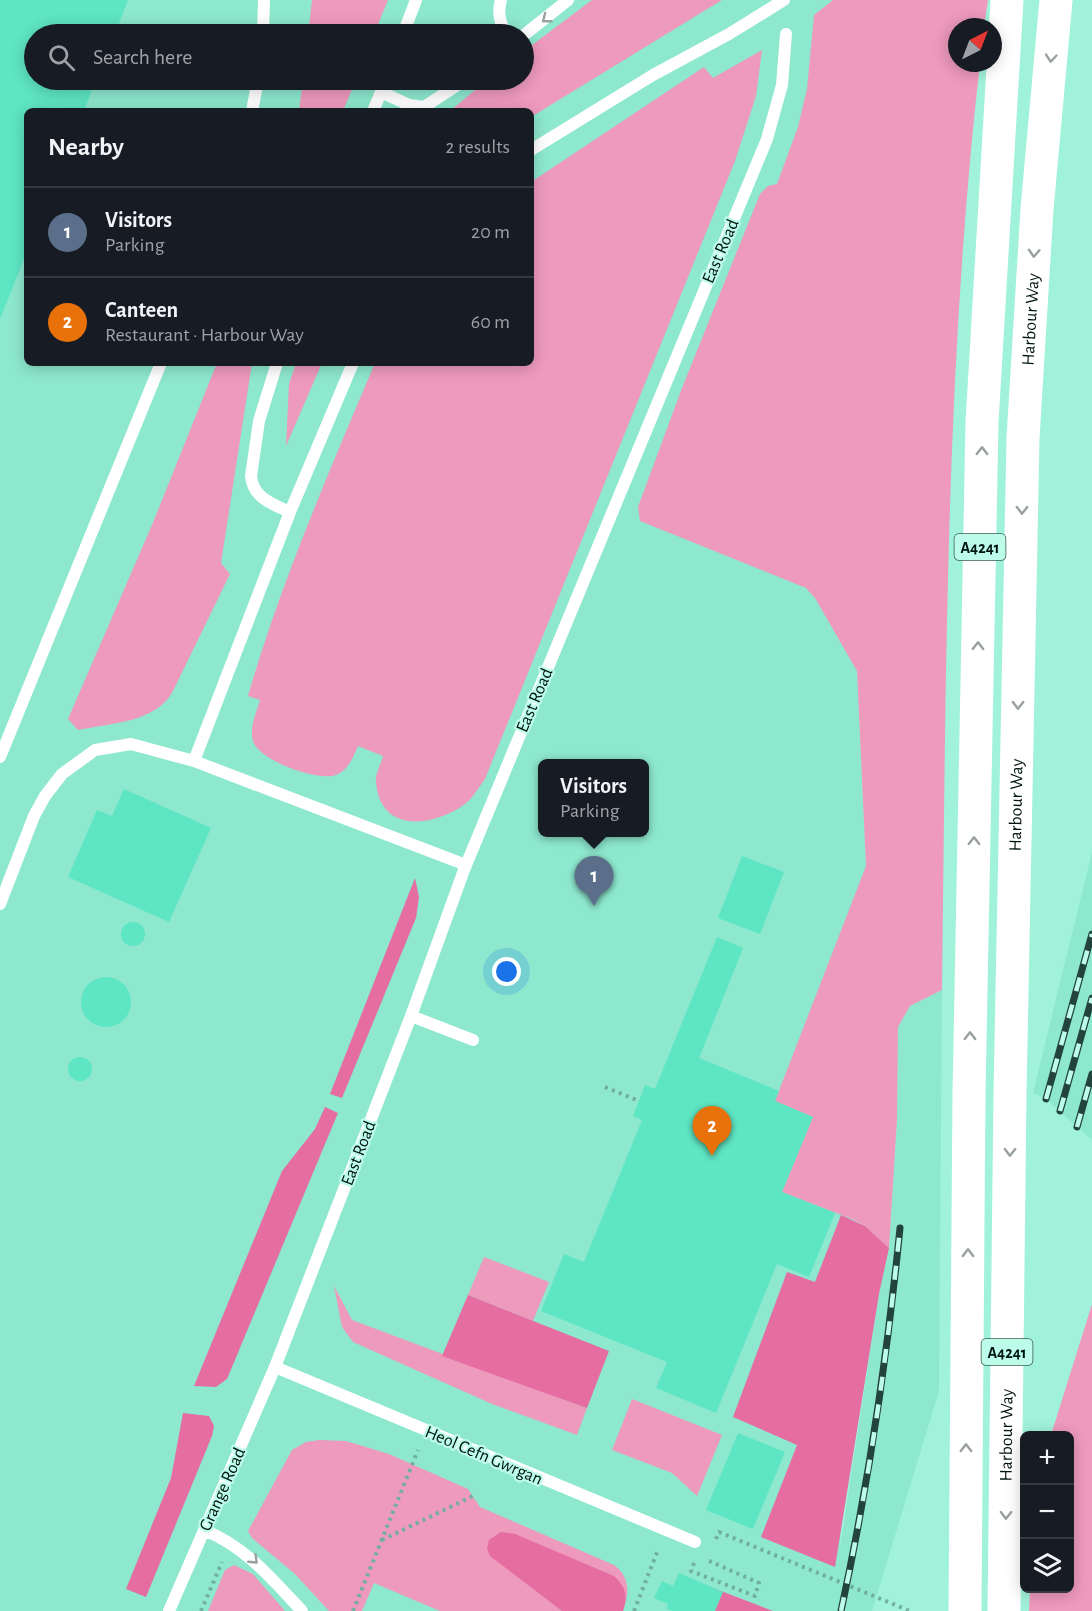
<!DOCTYPE html>
<meta charset="utf-8">
<style>
body{margin:0;font-family:"Alegreya Sans",sans-serif;background:#20242c;color:#f1f3f6}
.controls{position:absolute;right:18px;bottom:18px;display:grid;overflow:hidden;border-radius:9px;box-shadow:0 3px 15px #0003}
.controls button{width:54px;height:54px;display:grid;place-items:center;padding:0;border:0;border-bottom:2px solid #363941;background:#171b24;color:#f1f3f6;font:30px sans-serif}
.compass{position:absolute;left:948px;top:18px;width:54px;height:54px;border-radius:50%;background:#171b24;box-shadow:0 3px 15px #0003;rotate:42deg}
.you{position:absolute;left:507px;top:972px;width:21px;height:21px;margin:-15px;border:4px solid #fff;border-radius:50%;background:#1a73e8;box-shadow:0 0 0 9px #1a73e833}
.badge{display:grid;place-items:center;width:39px;height:39px;border-radius:50%;background:#ce91b4;color:#fff;font-size:20px;font-weight:700}
.pin{position:absolute;translate:-50% -50px;filter:drop-shadow(0 2px 3px #0008)}
.pin::after{content:'';position:absolute;top:32px;width:21px;height:18px;background:inherit;clip-path:polygon(0 0,100% 0,50% 100%)}
.popup{position:absolute;left:538px;top:759px;width:111px;height:78px;box-sizing:border-box;display:grid;place-content:center;border-radius:9px;background:#171b24;filter:drop-shadow(0 2px 4px #0005);font-size:20px;white-space:nowrap;color:#9ea1a6}
.popup b{font-size:22px;color:#f1f3f6}
.popup::after{content:'';position:absolute;left:50%;top:100%;margin-left:-12px;border:12px solid transparent;border-top-color:#171b24}
.list{margin:0;padding:0;list-style:none}
h2{display:flex;justify-content:space-between;align-items:center;height:78px;margin:0;padding:0 24px;font-size:26px}
h2 small{font-size:20px;font-weight:400;color:#9ea1a6}
.list li{display:grid;grid-template-columns:39px 1fr auto;gap:18px;align-items:center;box-sizing:border-box;height:90px;padding:0 24px;border-top:2px solid #363941}
.list b{display:block;font-size:22px;white-space:nowrap}
.list p{margin:0;font-size:20px;white-space:nowrap;color:#9ea1a6}
.list em{font-size:20px;font-style:normal;color:#9ea1a6}
.icon{flex:none;width:33px;height:33px;fill:none;stroke:currentColor;stroke-width:2;stroke-linecap:round;stroke-linejoin:round}
.map{position:relative;flex:none;width:1092px;height:1611px;overflow:hidden}
.search{position:absolute;background:#171b24;box-shadow:0 3px 15px #0003;left:24px;top:24px;width:510px;height:66px;display:flex;align-items:center;gap:15px;box-sizing:border-box;padding:0 21px;border-radius:33px;color:#9ea1a6;font-size:22px}
.panel{position:absolute;background:#171b24;box-shadow:0 3px 15px #0003;left:24px;top:108px;width:510px;height:258px;border-radius:9px}
.map>svg:first-child{display:block}
.built{fill:#8de8ce;fill-rule:evenodd}
.green{fill:#ee9abc}
.forest{fill:#e56da2}
.building{fill:#5ee5c4}
.lines{fill:none;stroke-linecap:round;stroke-linejoin:round}
.path{stroke:#70af9d;stroke-width:4;stroke-dasharray:3 4.5;stroke-linecap:butt}
.service{stroke:#fff;stroke-width:12}
.primary{stroke:#fff;stroke-width:33}
.rail-casing{stroke:#22443a;stroke-width:7}
.rail{stroke:#bcfce9;stroke-width:4.5;stroke-dasharray:14;stroke-linecap:butt}
.oneway{stroke:#99a19f}
.labels{text-anchor:middle;stroke-width:4.5;stroke-linejoin:round;paint-order:stroke}
.shield{fill:#bcfce9;stroke:#385a50;stroke-width:1.5}
.shield-label{font-size:16px;font-weight:bold;fill:#00150f}
.street-label{font-size:18px;fill:#00150f;stroke:#bcfce9}
</style>
<div class="map">
<svg width="1092" height="1611" viewBox="0 0 1092 1611">
<rect width="100%" height="100%" fill="#a1f2db"/>
<path class="built" d="M0 0H918L841 321 866 866 840 1548 879 1294 889 1248 897 1119 898 1027 910 1006 942 990 939 1391 872 1611H773L760 1606 759 1611H0ZM34 34H524V80H34ZM27 111H531V363H27ZM543 764H645V832H543Z
M1092 852V1140L1046 1099 1033 1093Z"/>
<path class="green" d="M312 0H388L374 34H308Z
M592 0H722L531 117V111H450L487 80H524V51Z
M833 0H988L984 27H957V63H980C945 371 946 681 942 990L910 1006 898 1027 897 1119 889 1248 865 1226 852 1219 782 1192 813 1117 775 1101 866 866 857 671 815 598 806 588 640 521 638 507 682 388 760 194 768 186 777 184 798 127 807 89 814 15Z
M762 50 756 96 735 161 485 779C479 787 473 798 465 804 434 827 380 834 376 782 375 774 381 764 383 756L358 746C353 758 348 770 336 775 318 782 258 760 253 741 249 727 256 714 260 700L248 696C281 582 329 472 375 363H531V182L704 67 713 78Z
M303 80H356L343 111H299Z
M217 363H252L221 563 230 574 173 691C156 723 110 723 78 730L68 719 152 525Z
M296 363H322L286 446 289 384Z
M484 1257 549 1282 533 1321 468 1295Z
M334 1286 352 1320 587 1408 577 1435 492 1404 353 1342 342 1327Z
M1092 1304V1611H1029L1030 1589 1070 1588V1436L1051 1435Z
M632 1399 722 1435 697 1496 672 1473 612 1450Z
M319 1440 346 1441 389 1454 468 1489 480 1507 614 1565C631 1578 629 1593 623 1611H440L374 1583 362 1611H329L295 1574 252 1538 248 1531 292 1450 306 1442Z
M234 1565 253 1574 285 1611H208L225 1570Z"/>
<path class="forest" d="M415 878 419 897 416 918 342 1098 330 1094Z
M325 1107 338 1113 227 1379 216 1387 194 1386 282 1171 315 1129Z
M841 1215 865 1226 889 1248 879 1294 835 1567 761 1537 797 1445 733 1417 787 1272 815 1282Z
M468 1295 609 1351 587 1408 442 1356Z
M183 1413 209 1416 214 1426 212 1436 146 1597 126 1589 171 1478Z
M501 1532 515 1534 614 1576C626 1587 628 1596 623 1611H562L490 1556 487 1549 489 1540Z
M708 1586 773 1611H700Z"/>
<path class="building" d="M0 0H128L115 34H34V80H96L84 111H27V252L0 319Z
M124 789 211 828 169 922 68 877 97 810 112 816Z
M742 856 784 872 760 934 718 918Z
M121 934a12 12 0 1 1 24 0a12 12 0 1 1-24 0Z
M717 937 743 948 699 1058 779 1091 775 1101 813 1117 782 1192 835 1213 809 1277 777 1264 716 1413 656 1388 667 1362 541 1311 564 1254 584 1262 642 1120 633 1116 639 1101 645 1085 655 1089Z
M81 1002a25 25 0 1 1 50 0a25 25 0 1 1-50 0Z
M68 1069a12 12 0 1 1 24 0a12 12 0 1 1-24 0Z
M738 1433 785 1452 753 1529 706 1510Z
M679 1573 723 1592 715 1611H673L667 1609 668 1604 654 1598 662 1581 673 1586Z"/>
<g class="lines">
<path class="path" d="M605 1087 639 1101
M716 1539 719 1532 910 1611
M382 1540 473 1496
M694 1563 691 1571 755 1596 759 1583 707 1560
M201 1611 222 1562
M353 1611 418 1450
M634 1611 658 1550"/>
<path class="service" d="M501 0C497 13 500 24 507 34
M263 34 264 0
M403 34 416 0
M524 35 568 0
M381 92 409 105 424 107 465 80
M252 111 258 80
M373 111 386 80
M531 150 653 75 729 34 784 0
M277 363 259 421 251 476C253 498 272 504 290 512
M0 757 161 363
M194 761 290 512 353 363
M0 904 34 816 45 796 62 774 95 750 131 744 194 761 466 865
M411 1016 473 1040
M275 1367 695 1542
M204 1530C246 1547 272 1579 302 1611
M169 1611 275 1367 411 1016 464 870 767 139 782 85 786 34"/>
<g class="primary">
<path d="M965 1611 969 1094 982 422 1007 0"/>
<path id="s1" d="M1004 1611 1010 1093 1023 438 1037 209 1056 0"/>
</g>
<g class="rail-casing">
<path id="rail" d="M1046 1099 1092 934
M1060 1111 1092 998
M1077 1127 1092 1074
M841 1611C869 1482 887 1359 900 1228"/>
</g>
<use href="#rail" class="rail"/>
</g>
<defs><path id="oneway-chevron" d="M-2-3.5L2.5 0L-2 3.5" fill="none" stroke-width="1.6" stroke-linecap="round" stroke-linejoin="round" transform="scale(1.5)"/></defs>
<g class="oneway">
<use href="#oneway-chevron" transform="translate(546 19) rotate(142)"/>
<use href="#oneway-chevron" transform="translate(1051 58) rotate(95)"/>
<use href="#oneway-chevron" transform="translate(1034 253) rotate(93)"/>
<use href="#oneway-chevron" transform="translate(982 451) rotate(-89)"/>
<use href="#oneway-chevron" transform="translate(1022 510) rotate(91)"/>
<use href="#oneway-chevron" transform="translate(978 646) rotate(-89)"/>
<use href="#oneway-chevron" transform="translate(1018 705) rotate(91)"/>
<use href="#oneway-chevron" transform="translate(974 841) rotate(-89)"/>
<use href="#oneway-chevron" transform="translate(970 1036) rotate(-89)"/>
<use href="#oneway-chevron" transform="translate(1010 1152) rotate(91)"/>
<use href="#oneway-chevron" transform="translate(968 1253) rotate(-90)"/>
<use href="#oneway-chevron" transform="translate(966 1448) rotate(-90)"/>
<use href="#oneway-chevron" transform="translate(1006 1515) rotate(91)"/>
<use href="#oneway-chevron" transform="translate(254 1560) rotate(44)"/>
</g>
<g class="labels">
<g class="shield">
<rect x="954.5" y="534" width="51" height="26" rx="4.5"/>
<rect x="981.5" y="1339" width="51" height="26" rx="4.5"/>
</g>
<g class="shield-label">
<text x="980" y="553">A4241</text>
<text x="1007" y="1358">A4241</text>
</g>
<g class="street-label">
<text transform="translate(720 251) rotate(-67)" y="6">East Road</text>
<text dy="6" stroke="none"><textPath href="#s1" startOffset="1292">Harbour Way</textPath></text>
<text transform="translate(534 700) rotate(-67)" y="6">East Road</text>
<text dy="6" stroke="none"><textPath href="#s1" startOffset="806">Harbour Way</textPath></text>
<text transform="translate(358 1153) rotate(-69)" y="6">East Road</text>
<text dy="6" stroke="none"><textPath href="#s1" startOffset="176">Harbour Way</textPath></text>
<text transform="translate(484 1455) rotate(23)" y="6">Heol Cefn Gwrgan</text>
<text transform="translate(222 1489) rotate(-66)" y="6">Grange Road</text>
</g>
</g>
</svg>
<div class="controls">
<button>+</button>
<button>−</button>
<button><svg class="icon" aria-label="layers" viewBox="0 0 24 24"><path d="M12 4l9 5-9 5-9-5zM3 14l9 5 9-5"/></svg></button>
</div>
<svg class="compass" viewBox="-18 -18 36 36"><path d="M0-13l5 13h-10z" fill="#e53935"/><path d="M0 13l5-13h-10z" fill="#9ea1a6"/></svg>
<div class="you"></div>
<div class="pin badge" style="left:594px;top:906px;background:#5c6f8a">1</div>
<div class="popup"><b>Visitors</b>Parking</div>
<div class="pin badge" style="left:712px;top:1156px;background:#e8710a">2</div>
<div class="search"><svg class="icon" aria-label="search" viewBox="0 0 24 24"><circle cx="10" cy="10" r="6"/><path d="M15 15l6 6"/></svg>Search here</div>
<section class="panel">
<h2>Nearby<small>2 results</small></h2>
<ul class="list">
<li><span class="badge" style="background:#5c6f8a">1</span><div><b>Visitors</b><p>Parking</p></div><em>20 m</em></li>
<li><span class="badge" style="background:#e8710a">2</span><div><b>Canteen</b><p>Restaurant · Harbour Way</p></div><em>60 m</em></li>
</ul>
</section>
</div>
